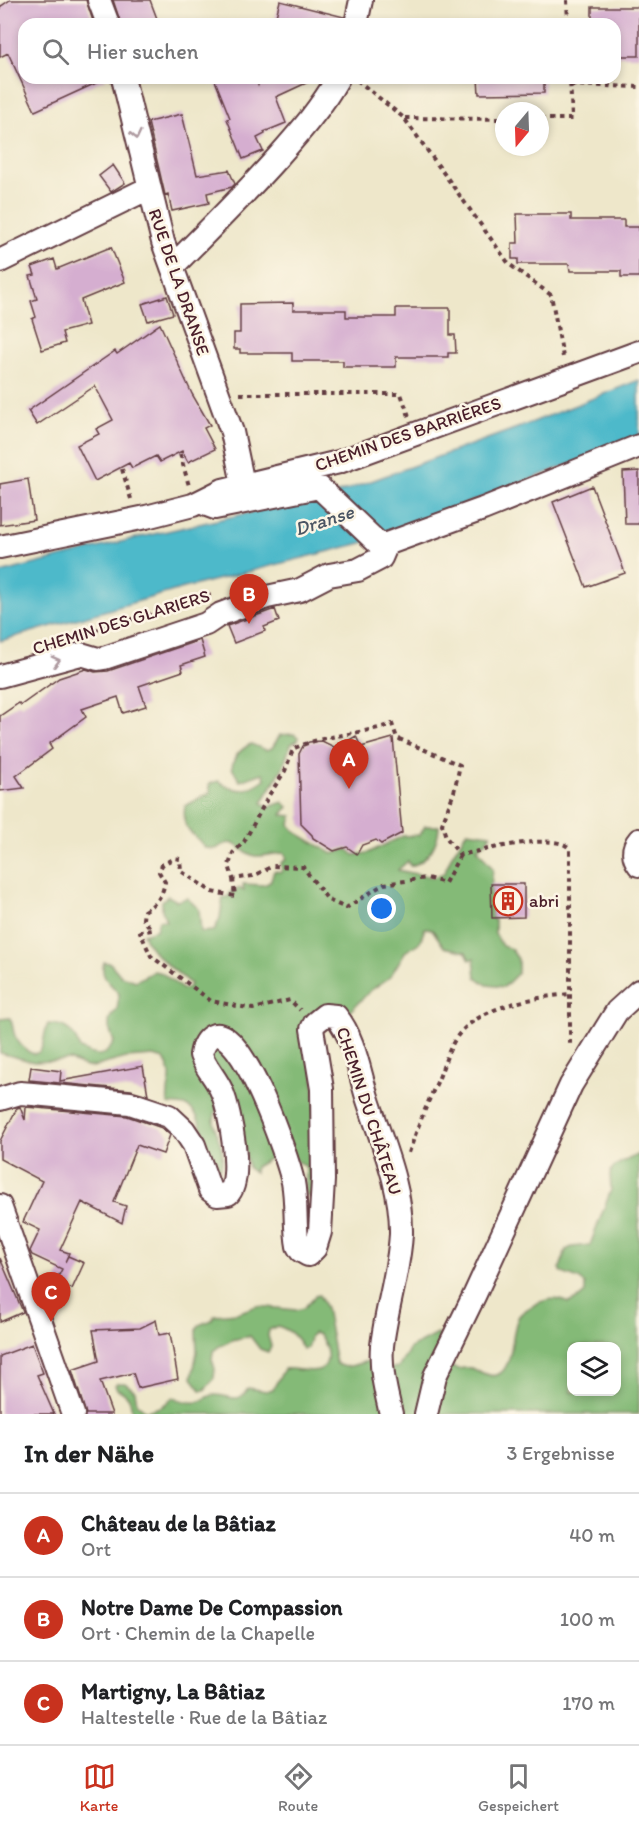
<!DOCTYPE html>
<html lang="de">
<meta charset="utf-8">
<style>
body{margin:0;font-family:Itim,sans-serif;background:#f6f6f6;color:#202124}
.controls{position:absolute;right:18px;bottom:18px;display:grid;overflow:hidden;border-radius:12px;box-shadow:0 3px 9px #0003}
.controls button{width:54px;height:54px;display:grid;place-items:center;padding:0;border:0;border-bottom:2px solid #e0e0e0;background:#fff;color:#202124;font:30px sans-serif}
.compass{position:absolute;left:495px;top:102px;width:54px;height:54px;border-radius:50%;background:#fff;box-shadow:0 3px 9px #0003;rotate:199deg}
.you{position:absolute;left:382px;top:909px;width:21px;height:21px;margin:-15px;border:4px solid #fff;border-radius:50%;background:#1a73e8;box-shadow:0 0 0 9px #1a73e833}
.badge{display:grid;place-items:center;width:39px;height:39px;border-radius:50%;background:#c8321e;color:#fff;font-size:20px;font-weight:700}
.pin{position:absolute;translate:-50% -50px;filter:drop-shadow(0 2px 3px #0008)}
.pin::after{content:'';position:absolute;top:32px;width:21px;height:18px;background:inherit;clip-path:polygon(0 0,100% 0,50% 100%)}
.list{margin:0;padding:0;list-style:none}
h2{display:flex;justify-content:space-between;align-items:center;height:78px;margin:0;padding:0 24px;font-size:26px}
h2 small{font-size:20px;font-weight:400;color:#757577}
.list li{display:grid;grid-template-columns:39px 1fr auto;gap:18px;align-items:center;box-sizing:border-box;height:84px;padding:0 24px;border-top:2px solid #e0e0e0}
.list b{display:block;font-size:22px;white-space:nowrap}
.list p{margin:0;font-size:20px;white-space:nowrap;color:#757577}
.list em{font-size:20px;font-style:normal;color:#757577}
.icon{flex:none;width:33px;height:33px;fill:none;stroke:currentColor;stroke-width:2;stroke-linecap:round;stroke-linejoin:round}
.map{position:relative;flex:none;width:639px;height:1414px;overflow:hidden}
.search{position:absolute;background:#fff;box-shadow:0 3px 9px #0003;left:18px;right:18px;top:18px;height:66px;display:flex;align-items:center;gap:15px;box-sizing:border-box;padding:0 21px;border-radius:18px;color:#757577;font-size:22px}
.sheet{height:330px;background:#fff}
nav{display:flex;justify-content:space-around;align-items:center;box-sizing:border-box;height:84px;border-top:2px solid #e0e0e0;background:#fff;font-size:16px;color:#757577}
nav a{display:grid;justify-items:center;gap:3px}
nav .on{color:#c8321e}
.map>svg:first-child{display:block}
.forest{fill:#84ba77;stroke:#676c51;stroke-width:1.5;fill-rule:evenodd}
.water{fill:#4eb9ca;stroke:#4c6c7a;stroke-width:1.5}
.building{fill:#d5aed0}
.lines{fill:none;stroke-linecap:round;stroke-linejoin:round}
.minor-casing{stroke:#633d43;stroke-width:26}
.path{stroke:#633d43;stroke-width:4;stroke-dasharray:4.5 4.5;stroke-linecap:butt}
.minor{stroke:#fff;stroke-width:22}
.oneway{stroke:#ae9aa0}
.labels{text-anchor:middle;stroke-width:5;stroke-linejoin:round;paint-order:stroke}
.street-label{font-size:18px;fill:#4a1f2b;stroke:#fcf5e5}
.poi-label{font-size:18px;fill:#4a1f2b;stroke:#fcf5e5;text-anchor:start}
.water-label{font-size:20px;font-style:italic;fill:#4b5563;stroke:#fcf5e5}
</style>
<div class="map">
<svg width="639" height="1414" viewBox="0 0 639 1414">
<rect width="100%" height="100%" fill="#fcf5e5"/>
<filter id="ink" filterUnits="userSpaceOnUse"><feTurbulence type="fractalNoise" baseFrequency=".0167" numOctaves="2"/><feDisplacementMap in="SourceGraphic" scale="12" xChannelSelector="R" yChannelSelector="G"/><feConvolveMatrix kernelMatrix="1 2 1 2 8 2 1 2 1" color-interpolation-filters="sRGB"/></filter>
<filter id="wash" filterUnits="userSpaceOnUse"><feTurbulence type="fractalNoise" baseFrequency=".008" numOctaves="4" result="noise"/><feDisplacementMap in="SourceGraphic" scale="24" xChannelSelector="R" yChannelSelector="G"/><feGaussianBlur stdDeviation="1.35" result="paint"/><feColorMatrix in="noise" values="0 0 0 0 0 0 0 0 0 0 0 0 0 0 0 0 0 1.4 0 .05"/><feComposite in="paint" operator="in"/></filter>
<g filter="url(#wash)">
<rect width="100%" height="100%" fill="#eee7ca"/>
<path class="forest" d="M294 734 298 737V740L291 744 282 769 262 803 269 807 283 802 288 807 282 815 292 816 290 825 297 833 333 854 347 849 354 855 368 853 403 836 420 835 425 826H439C438 844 428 862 410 866L408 861 398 870C401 871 431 877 434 877 437 877 440 874 444 873L452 855 467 831 491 834 486 842 477 848 493 869 491 887 492 919 495 920V933L502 946 511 949 518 959V973L504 987 487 985 476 977 474 958 470 960 466 952 444 947 432 929 425 928 420 942 405 952 390 977 370 991 348 1013 304 1026 301 1041 313 1055 318 1192 307 1197 305 1192 306 1167 282 1151 255 1167V1173L248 1168 245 1150 220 1098C218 1105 214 1114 214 1121 216 1139 226 1147 221 1168L215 1170C204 1155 205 1115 188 1107 183 1105 174 1105 168 1104 165 1084 177 1080 164 1059L154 1056 126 1058 93 1067H86L69 1060 34 1062 0 1053V1019L10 1018C14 1025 12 1029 15 1036 19 1044 35 1064 42 1047 45 1039 44 1031 48 1024 67 1024 74 1032 80 1049 96 1057 105 1059 114 1042L109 1028V1022L111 1016 117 1010 119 994C111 983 99 978 104 962L110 963 121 976 136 981 154 971 162 973 182 989 188 988 190 984C173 967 152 957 143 934L156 930 159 920 166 921 162 910V901L168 896 177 901 187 898 199 909 201 932 214 931 220 918 223 897H228L231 891 239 888 244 891 243 884 264 885 270 882 274 871 282 872 281 863 287 859 284 853C276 853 261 857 255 856 237 852 237 834 216 849L205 848C192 829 181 834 185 806L210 793 209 784 218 781C237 793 246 793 265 779L263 773 240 781 232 768C233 757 241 749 251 744L266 750 272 748 280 735Z
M639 1154V1414H132C131 1401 130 1395 117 1389L115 1385 117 1383H125L135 1391 137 1404 146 1411 161 1407 173 1398C181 1399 188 1404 197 1402 203 1401 208 1395 214 1395 229 1394 239 1406 248 1388L266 1391 273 1389 284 1369C296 1367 326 1379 327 1359 328 1351 324 1341 319 1335L314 1333 310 1336 309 1343 307 1348 303 1349C296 1336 291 1330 277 1326L269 1330 268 1336 271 1346 268 1352 260 1349 250 1336 232 1340 218 1347 213 1352 212 1359 215 1369 214 1378 205 1390H201L192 1378 197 1352 196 1330 199 1325 211 1320 215 1315 237 1313 257 1306 296 1310 304 1308 315 1296 319 1295 326 1308 336 1363C348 1373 361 1359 375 1361L380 1370 399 1367 410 1348 437 1334 443 1339 444 1364C448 1366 453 1368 457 1369 462 1369 466 1367 471 1368 478 1370 489 1378 497 1375 515 1368 510 1330 519 1316 524 1310 531 1307 538 1303 550 1298 557 1298 569 1303L579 1298 585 1293V1284L579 1279 562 1273 560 1268 566 1250 572 1247 590 1245 611 1190 610 1174 612 1169 620 1163ZM572 1346H616V1392H572Z"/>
<path class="water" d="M639 380V438L362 543 184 588 0 641V573L136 538 338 493 523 426Z"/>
<g id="blocks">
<path class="building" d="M10 0H86L94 24H24V78H107L35 111 8 53 0 57V7Z
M113 0H150L159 24H121Z
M280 1 344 17 343 24H274Z
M592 7H639V56H615V24H592Z
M214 78H256L258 85 260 78H317L276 97 286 123 264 132 265 134 257 138 263 151 243 159 227 119 230 118Z
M478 78H544V93L479 94Z
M182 114 197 175 229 170 235 184 232 187 207 193 209 203 172 211 168 194 165 195 148 122Z
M113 165 125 183 111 192 99 176Z
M517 214H571V220H624V227H639V277H621V271H570L569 264H518V259H512V243H518Z
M111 247 125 282 81 300 88 325 62 332 65 343 42 350 32 319 36 317 31 301 37 299 30 276 35 275 32 267 54 259 57 269Z
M167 296 173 314 148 321 142 304Z
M293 303V310H346V317H396V308H450V335H455L456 353H448V357H396V367H343V361H292V353H240V349H234V333H240V304Z
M160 324 192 394 210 425 204 428 215 449 188 462 182 451 160 462 156 456 132 468 129 463 95 481 77 445 99 434 96 429 113 420 95 386 37 425 28 411 115 351 117 354Z
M639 471V524H625L623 472Z
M28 479 34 520 0 525V484Z
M592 486 625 573 586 587 553 502Z
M275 609 279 621 264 627 265 631 234 643 227 626Z
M200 640 205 657 181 665 183 671 139 686 146 706 123 713 118 697 82 709 86 717 49 744 52 749 16 776 24 788 0 791V716L19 703 21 705 59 678 86 669 95 672 108 671Z
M356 736 361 747 393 738 402 833 381 844 376 840 362 845 357 854 347 847 334 851 313 838 312 835 301 824 299 754 303 746 309 742 322 741 336 748Z
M491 884H524V917L492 918Z
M143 1066 148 1095 131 1090 29 1080 31 1067 61 1071 60 1081Z
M20 1107 25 1120 26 1107 127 1116 162 1128 170 1135 163 1154 137 1145 114 1202 126 1206 122 1223 82 1202 60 1250 69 1253 65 1262 68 1256 84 1263 72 1289 56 1281 62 1269 32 1255 30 1251 40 1230 23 1222 42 1181 0 1159V1141L17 1108Z
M0 1258 23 1312 0 1322Z
M156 1320 159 1335 170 1333 178 1379 138 1388 133 1373 100 1381 112 1414H86L72 1370 99 1361 93 1330 140 1328Z
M32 1344 43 1373 37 1375 54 1414H0V1356Z"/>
</g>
</g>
<g filter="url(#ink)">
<use href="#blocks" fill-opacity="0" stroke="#633d43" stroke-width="1.5"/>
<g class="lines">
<g class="minor-casing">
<path id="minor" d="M99 0 108 24
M356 24 361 0
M123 78 163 242 232 432 243 484
M0 261 149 188
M172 267C208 231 243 196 277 158 300 132 321 108 338 78
M204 500 207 505 215 508 319 487 381 546
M381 546 483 509 639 446
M0 547 146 517 193 505 223 490 339 462 639 352
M0 676 81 654 98 659 104 658 206 624 221 614 267 597 300 590 329 575 358 570 381 558 384 551 381 546
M639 840C632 848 633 857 639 865
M0 1099 20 1093 33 1094 130 1103 169 1116 184 1130 194 1145 210 1190 217 1195 228 1194C244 1180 230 1111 222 1092 217 1079 206 1069 201 1055 202 1048 205 1040 212 1036 242 1022 288 1159 293 1182 297 1203 294 1225 298 1246L301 1251 308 1255 315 1248 320 1232 323 1180 322 1089 312 1029 315 1023 325 1015 336 1016C354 1037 359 1071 367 1097 381 1141 402 1186 401 1234 399 1272 386 1309 382 1346 380 1370 386 1392 391 1414
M0 1206 73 1414
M426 1414 435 1376 475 1294 571 1085 617 1011 639 991"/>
</g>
<path class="path" d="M567 0 568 24
M357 80 404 118 509 264 551 295 563 357
M571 85 639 87
M405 118 504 119
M540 119H572L570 78
M240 394H401L409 416
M180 454 189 486
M122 469 131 499
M86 633 150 614 211 594
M460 855 445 883 427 878 384 884 346 908 328 900 303 867 273 866 253 876 233 879 229 865 233 853 244 842 269 795 285 771 293 749C324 734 360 735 392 724L397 738 460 765 454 792 442 824 446 837 460 855C481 851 557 831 570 849V1046
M233 879 235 896 212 892 181 871 180 859 174 858 162 865 159 872 165 882C162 897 157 903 144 911L143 919 152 930 140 932 151 956 211 1001 253 1009 290 1000 300 1010
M409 1153C417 1128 427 1104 438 1080 444 1066 449 1046 459 1034 484 1005 532 998 569 994"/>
<use href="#minor" class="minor"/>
</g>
<defs><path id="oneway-chevron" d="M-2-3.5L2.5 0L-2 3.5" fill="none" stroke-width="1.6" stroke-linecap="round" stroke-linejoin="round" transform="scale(1.5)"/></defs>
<g class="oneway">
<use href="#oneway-chevron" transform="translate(136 135) rotate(77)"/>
<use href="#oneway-chevron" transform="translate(56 661) rotate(-15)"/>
</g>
</g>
<defs>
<g id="building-ring" transform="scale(1.5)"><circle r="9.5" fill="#fcf5e5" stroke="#c8321e" stroke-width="1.5"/><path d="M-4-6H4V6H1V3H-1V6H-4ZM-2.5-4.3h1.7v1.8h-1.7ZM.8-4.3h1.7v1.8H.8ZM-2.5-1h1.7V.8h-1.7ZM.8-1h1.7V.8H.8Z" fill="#c8321e"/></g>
</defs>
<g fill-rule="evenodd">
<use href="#building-ring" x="508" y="901"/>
</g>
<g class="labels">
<g class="street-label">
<text transform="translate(179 282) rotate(71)" y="6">RUE DE LA DRANSE</text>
<text transform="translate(408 434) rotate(-19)" y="6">CHEMIN DES BARRIÈRES</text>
<text transform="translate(121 622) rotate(-17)" y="6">CHEMIN DES GLARIERS</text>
<text transform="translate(369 1111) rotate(72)" y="6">CHEMIN DU CHÂTEAU</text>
</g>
<g class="poi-label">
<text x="529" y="907">abri</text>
</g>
<g class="water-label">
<text transform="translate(324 520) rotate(-18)" y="7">Dranse</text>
</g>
</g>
</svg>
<div class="controls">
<button><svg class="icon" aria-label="layers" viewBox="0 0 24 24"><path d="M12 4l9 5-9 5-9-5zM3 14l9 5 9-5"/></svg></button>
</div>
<svg class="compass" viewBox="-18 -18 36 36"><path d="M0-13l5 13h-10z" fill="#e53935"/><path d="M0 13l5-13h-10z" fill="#757577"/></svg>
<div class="you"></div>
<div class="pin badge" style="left:349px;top:789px">A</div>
<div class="pin badge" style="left:249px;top:624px">B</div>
<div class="pin badge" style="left:51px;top:1322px">C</div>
<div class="search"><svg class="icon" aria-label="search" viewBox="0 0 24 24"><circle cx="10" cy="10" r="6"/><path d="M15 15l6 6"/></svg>Hier suchen</div>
</div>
<section class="sheet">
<h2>In der Nähe<small>3 Ergebnisse</small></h2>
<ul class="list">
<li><span class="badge">A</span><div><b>Château de la Bâtiaz</b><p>Ort</p></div><em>40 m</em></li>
<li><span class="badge">B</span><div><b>Notre Dame De Compassion</b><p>Ort · Chemin de la Chapelle</p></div><em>100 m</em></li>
<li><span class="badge">C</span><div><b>Martigny, La Bâtiaz</b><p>Haltestelle · Rue de la Bâtiaz</p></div><em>170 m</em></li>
</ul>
</section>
<nav>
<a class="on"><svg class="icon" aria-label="map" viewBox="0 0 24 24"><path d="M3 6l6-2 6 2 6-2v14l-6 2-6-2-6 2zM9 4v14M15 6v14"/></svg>Karte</a>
<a><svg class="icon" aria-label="directions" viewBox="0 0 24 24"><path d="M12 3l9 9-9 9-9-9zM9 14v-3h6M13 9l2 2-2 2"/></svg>Route</a>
<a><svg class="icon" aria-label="saved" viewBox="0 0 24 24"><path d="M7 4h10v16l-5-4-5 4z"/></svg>Gespeichert</a>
</nav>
